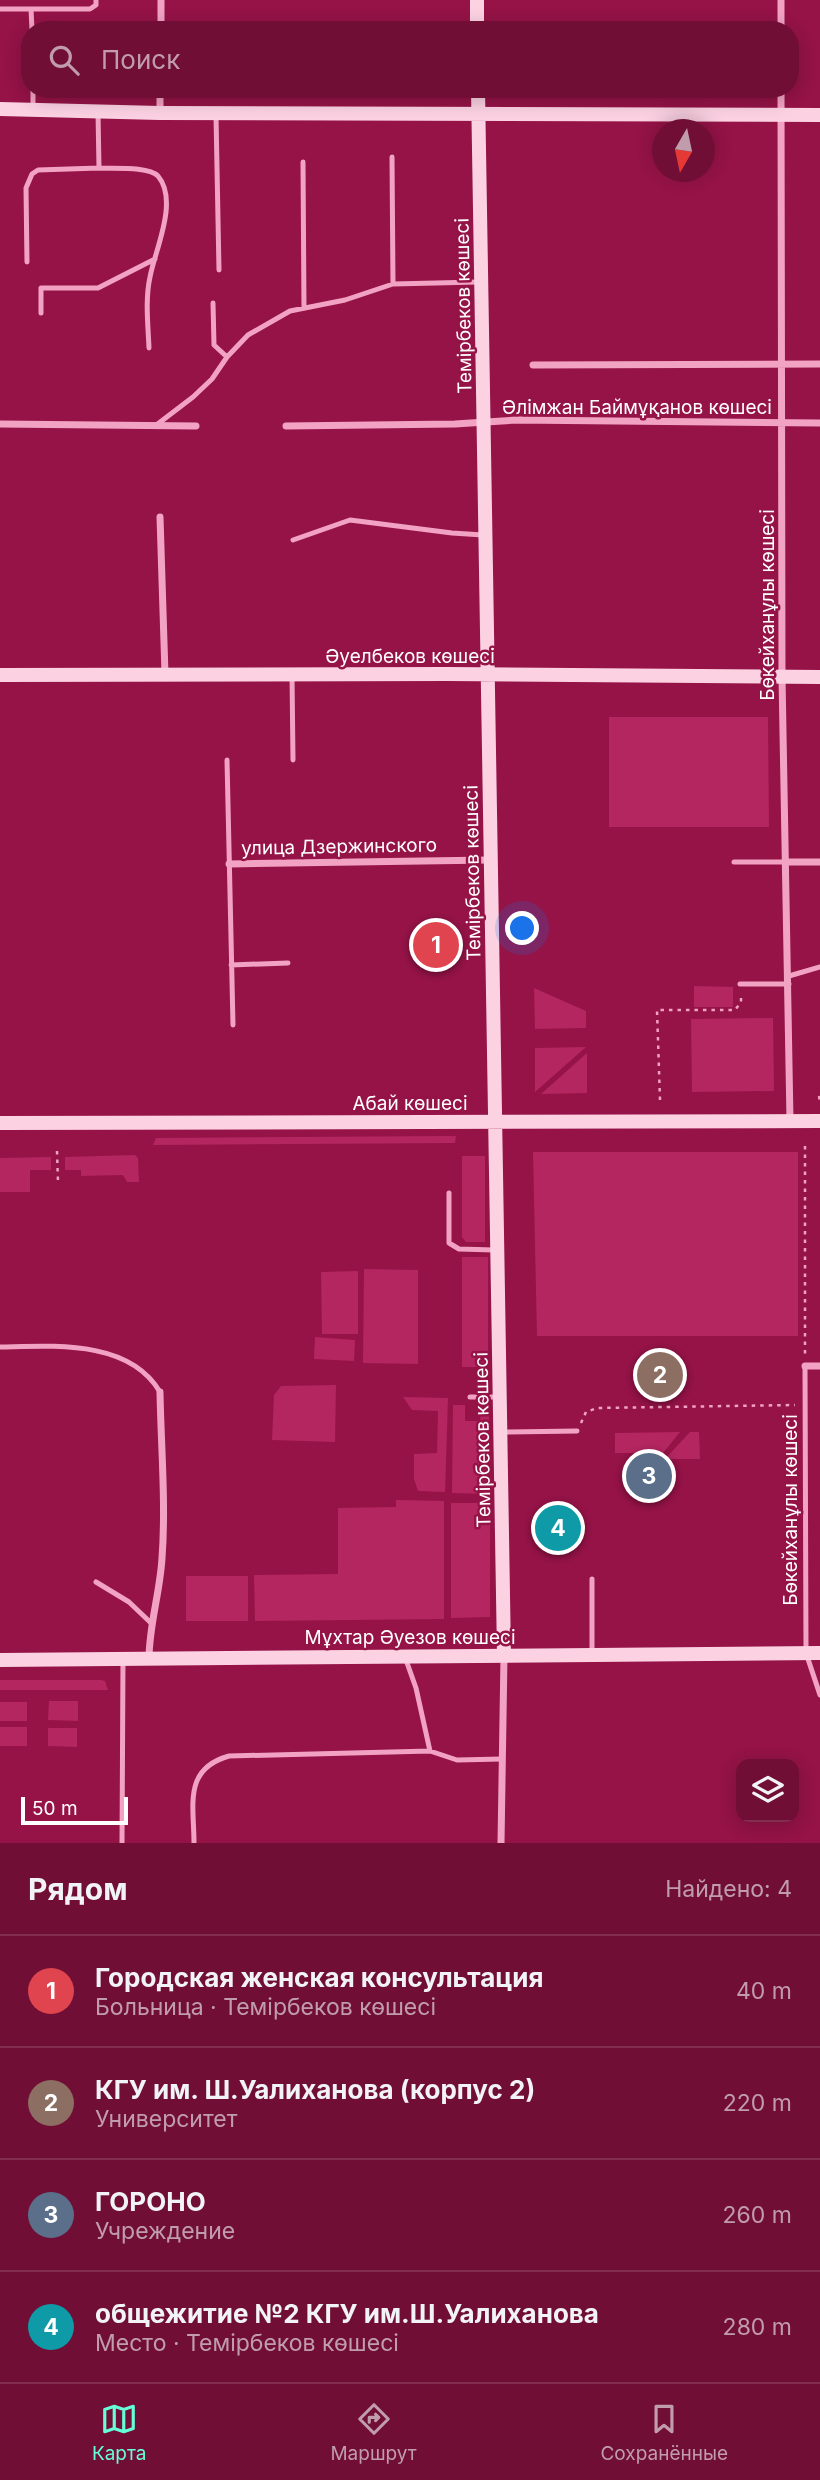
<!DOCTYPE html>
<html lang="ru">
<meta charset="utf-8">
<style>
body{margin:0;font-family:Inter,sans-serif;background:#781c41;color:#f1f3f6}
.controls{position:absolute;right:21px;bottom:21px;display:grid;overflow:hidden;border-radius:14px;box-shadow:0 4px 18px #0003}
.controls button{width:63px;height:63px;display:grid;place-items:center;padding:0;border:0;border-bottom:2px solid #822e50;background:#700e35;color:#f1f3f6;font:35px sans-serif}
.compass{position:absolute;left:652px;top:119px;width:63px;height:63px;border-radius:50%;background:#700e35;box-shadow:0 4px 18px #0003;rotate:189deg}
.scale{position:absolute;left:21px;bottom:18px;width:107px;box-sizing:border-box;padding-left:7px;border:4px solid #fff;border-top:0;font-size:19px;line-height:24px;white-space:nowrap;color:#fff;-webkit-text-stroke:5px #951347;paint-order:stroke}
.you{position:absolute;left:523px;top:929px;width:24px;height:24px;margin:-18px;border:5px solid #fff;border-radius:50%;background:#1a73e8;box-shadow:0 0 0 10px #1a73e833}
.badge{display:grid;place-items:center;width:46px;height:46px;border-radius:50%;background:#64ffd8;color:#fff;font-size:23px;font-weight:700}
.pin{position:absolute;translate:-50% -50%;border:4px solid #fff;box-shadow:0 2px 7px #0006}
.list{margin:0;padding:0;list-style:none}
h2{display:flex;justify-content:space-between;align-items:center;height:91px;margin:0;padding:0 28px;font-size:30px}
h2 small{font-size:23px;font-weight:400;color:#c09cad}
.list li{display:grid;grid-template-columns:46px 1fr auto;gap:21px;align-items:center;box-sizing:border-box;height:112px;padding:0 28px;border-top:2px solid #822e50}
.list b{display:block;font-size:26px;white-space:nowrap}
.list p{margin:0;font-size:23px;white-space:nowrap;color:#c09cad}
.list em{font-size:23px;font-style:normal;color:#c09cad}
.icon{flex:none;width:38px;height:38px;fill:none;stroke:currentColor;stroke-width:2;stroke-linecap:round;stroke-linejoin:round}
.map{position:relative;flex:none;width:820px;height:1843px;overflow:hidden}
.search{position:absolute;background:#700e35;box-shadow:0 4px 18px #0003;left:21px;right:21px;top:21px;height:77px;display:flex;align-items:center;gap:18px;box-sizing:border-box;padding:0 24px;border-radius:28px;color:#c09cad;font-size:26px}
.sheet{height:539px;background:#700e35}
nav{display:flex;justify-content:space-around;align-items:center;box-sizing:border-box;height:98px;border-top:2px solid #822e50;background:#700e35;font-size:19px;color:#c09cad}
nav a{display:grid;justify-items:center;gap:4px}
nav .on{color:#64ffd8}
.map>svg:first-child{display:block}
.green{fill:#b42660}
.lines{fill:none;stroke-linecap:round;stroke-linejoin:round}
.path{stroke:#f2a3c4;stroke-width:2.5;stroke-dasharray:3.5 5;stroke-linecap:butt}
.lane{stroke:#f2a3c4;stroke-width:5}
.street{stroke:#f2a3c4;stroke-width:7}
.secondary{stroke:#fcd2e3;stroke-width:14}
.labels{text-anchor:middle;stroke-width:5;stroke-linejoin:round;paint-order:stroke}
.street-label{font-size:19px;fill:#fff;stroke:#951347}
</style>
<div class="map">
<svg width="820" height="1843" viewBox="0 0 820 1843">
<rect width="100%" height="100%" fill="#951347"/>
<path class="green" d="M609 717H768L769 827H609Z
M694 986 733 987V1007H694Z
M534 988 586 1011V1028L535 1029Z
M773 1018 774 1091 692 1092 691 1019Z
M586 1047 535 1092V1048Z
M587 1053V1093L541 1094Z
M456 1136 455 1143 153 1145 156 1138Z
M533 1152H798V1336H537Z
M135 1155 138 1158 139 1182H127L123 1175 81 1176V1170H65V1157Z
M462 1156H485V1242H466L462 1237Z
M51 1157V1170H30V1192H0V1158Z
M462 1257H488V1392H481L480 1367H462Z
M364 1269 418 1270V1364L363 1363Z
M358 1271V1334H322L321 1272Z
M315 1337 355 1340 354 1361 314 1359Z
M336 1385 335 1442 272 1440 274 1395 281 1386Z
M403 1397 448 1398 445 1492 418 1491 414 1479V1454L437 1453 438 1411 412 1410Z
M481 1404 489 1405V1494L452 1493 453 1405H465V1421H480Z
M680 1432 663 1453H615V1433Z
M690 1432H699L700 1459H665Z
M396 1500 444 1501V1619L255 1621 254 1575 338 1574V1508L396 1507Z
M451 1503H490V1617L451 1618Z
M186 1576H248V1621H186Z
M0 1680H101L105 1681 108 1690H0Z
M49 1701H78V1721L48 1720Z
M0 1702H27V1721H0Z
M0 1727H27V1746H0Z
M48 1728H77V1747L48 1746Z"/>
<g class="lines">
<path class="path" d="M819 1096 820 1103
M660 1100 657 1010H735L741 1002V993
M805 1146V1356
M57 1151 58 1182
M581 1423 586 1412 597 1408 795 1405"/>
<path class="lane" d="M0 9H90L96 5V0
M31 9 32 30
M33 89V107
M216 116 219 270
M392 157 393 284
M303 162 304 308
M99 168C113 169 148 166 158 176 179 201 155 250 150 277 145 300 148 324 149 348
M27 262 26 188 32 174 38 170 99 168 98 112
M213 303 214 345 227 357
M41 313V288H98L155 259
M155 426 193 397 212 379 227 357 248 335 290 311 345 300 393 284 478 282
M293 540 350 520 452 533 483 535
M292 675 293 760
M227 760 233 1025
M734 862H786
M231 965 288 963
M789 976 820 967
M740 984H789
M449 1193V1243L459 1249 494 1250
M0 1347C52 1346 129 1339 160 1392
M805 1366 806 1653 820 1695
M470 1397H497
M501 1432 577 1431
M592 1579V1654
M96 1582 129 1602 151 1623
M406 1660 416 1688 430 1751 457 1760 502 1759
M122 1843 123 1660
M194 1843C194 1805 183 1769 229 1756L430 1751"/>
<path class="street" d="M161 30V0
M781 30V0
M160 89V112
M781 89 782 677 790 1121
M533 365 820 364
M0 424 196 426
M286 426 455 424 517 420 820 423
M160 517 165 674
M786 862H820
M229 864 490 860
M805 1366H820
M149 1659C149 1625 160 1593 162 1558 166 1504 161 1447 160 1392
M501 1843 504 1656"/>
<path class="secondary" d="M477 0V30
M478 89 504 1655
M0 109 160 113 820 115
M0 675 447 674 820 677
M0 1123 820 1121
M0 1660 820 1653"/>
</g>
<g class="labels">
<g class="street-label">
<text transform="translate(463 306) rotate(-91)" y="7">Темірбеков көшесі</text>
<text x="637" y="414">Әлімжан Баймұқанов көшесі</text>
<text transform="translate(767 605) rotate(-90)" y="7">Бөкейханұлы көшесі</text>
<text x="410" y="663">Әуелбеков көшесі</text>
<text transform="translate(339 846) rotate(-1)" y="7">улица Дзержинского</text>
<text transform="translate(472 873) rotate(-91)" y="7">Темірбеков көшесі</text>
<text x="410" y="1110">Абай көшесі</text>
<text transform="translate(482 1440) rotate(-91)" y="7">Темірбеков көшесі</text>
<text transform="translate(790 1510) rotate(-90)" y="7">Бөкейханұлы көшесі</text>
<text x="410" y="1644">Мұхтар Әуезов көшесі</text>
</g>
</g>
</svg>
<div class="controls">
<button><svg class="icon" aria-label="layers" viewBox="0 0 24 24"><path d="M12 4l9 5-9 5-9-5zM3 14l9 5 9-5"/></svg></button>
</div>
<svg class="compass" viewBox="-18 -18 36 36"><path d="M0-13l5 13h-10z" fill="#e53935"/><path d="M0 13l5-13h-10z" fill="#c09cad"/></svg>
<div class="scale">50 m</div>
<div class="you"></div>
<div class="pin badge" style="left:436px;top:945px;background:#e0444e">1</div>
<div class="pin badge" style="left:660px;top:1375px;background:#8d6e63">2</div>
<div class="pin badge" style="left:649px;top:1476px;background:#5c6f8a">3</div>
<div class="pin badge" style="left:558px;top:1528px;background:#0f9aa8">4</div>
<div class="search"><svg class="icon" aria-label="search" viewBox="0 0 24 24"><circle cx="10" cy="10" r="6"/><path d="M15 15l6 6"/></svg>Поиск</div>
</div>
<section class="sheet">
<h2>Рядом<small>Найдено: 4</small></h2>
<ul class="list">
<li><span class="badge" style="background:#e0444e">1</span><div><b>Городская женская консультация</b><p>Больница · Темірбеков көшесі</p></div><em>40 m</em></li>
<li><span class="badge" style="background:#8d6e63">2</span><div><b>КГУ им. Ш.Уалиханова (корпус 2)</b><p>Университет</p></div><em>220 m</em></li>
<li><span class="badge" style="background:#5c6f8a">3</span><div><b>ГОРОНО</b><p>Учреждение</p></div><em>260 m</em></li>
<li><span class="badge" style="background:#0f9aa8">4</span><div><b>общежитие №2 КГУ им.Ш.Уалиханова</b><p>Место · Темірбеков көшесі</p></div><em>280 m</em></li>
</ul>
</section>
<nav>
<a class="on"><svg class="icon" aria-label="map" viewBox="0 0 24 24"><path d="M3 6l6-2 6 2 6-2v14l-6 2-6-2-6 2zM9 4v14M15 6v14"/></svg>Карта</a>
<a><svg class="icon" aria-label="directions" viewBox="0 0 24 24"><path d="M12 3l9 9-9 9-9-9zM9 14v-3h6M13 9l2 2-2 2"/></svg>Маршрут</a>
<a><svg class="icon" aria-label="saved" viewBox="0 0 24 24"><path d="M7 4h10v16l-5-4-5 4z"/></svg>Сохранённые</a>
</nav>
